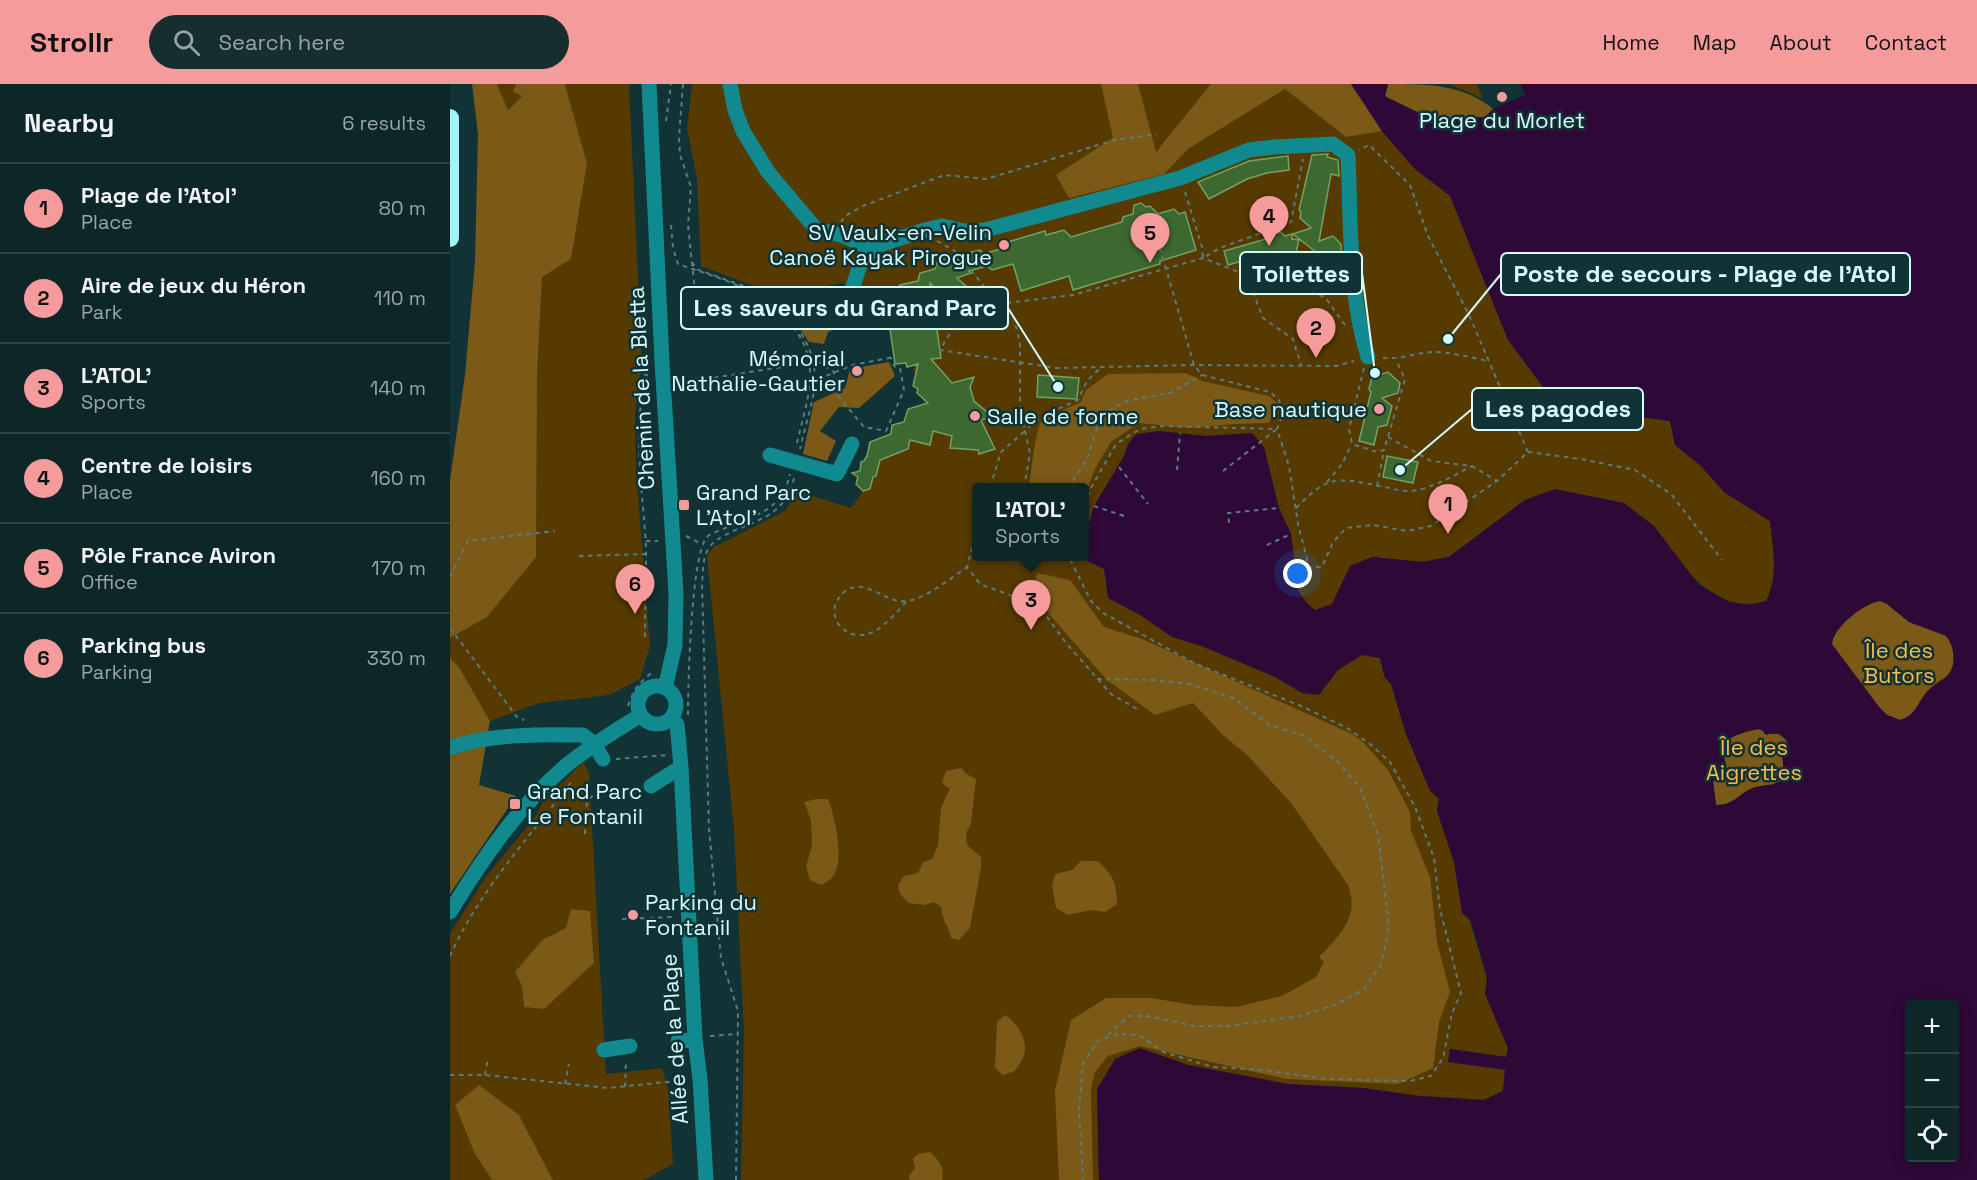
<!DOCTYPE html>
<meta charset="utf-8">
<style>
body{margin:0;font-family:"Space Grotesk",sans-serif;background:#162e30;color:#f1f3f6}
.controls{position:absolute;right:18px;bottom:18px;display:grid;overflow:hidden;border-radius:6px;box-shadow:0 3px 15px #0003}
.controls button{width:54px;height:54px;display:grid;place-items:center;padding:0;border:0;border-bottom:2px solid #2d4345;background:#0d2628;color:#f1f3f6;font:30px sans-serif}
.you{position:absolute;left:848px;top:490px;width:21px;height:21px;margin:-15px;border:4px solid #fff;border-radius:50%;background:#1a73e8;box-shadow:0 0 0 9px #1a73e833}
.badge{display:grid;place-items:center;width:39px;height:39px;border-radius:50%;background:#f59b9c;color:#111;font-size:20px;font-weight:700}
.pin{position:absolute;translate:-50% -50px;filter:drop-shadow(0 2px 3px #0008)}
.pin::after{content:'';position:absolute;top:32px;width:21px;height:18px;background:inherit;clip-path:polygon(0 0,100% 0,50% 100%)}
.popup{position:absolute;left:522px;top:399px;width:117px;height:78px;box-sizing:border-box;display:grid;place-content:center;border-radius:6px;background:#0d2628;filter:drop-shadow(0 2px 4px #0005);font-size:20px;white-space:nowrap;color:#9aa5a8}
.popup b{font-size:22px;color:#f1f3f6}
.popup::after{content:'';position:absolute;left:50%;top:100%;margin-left:-12px;border:12px solid transparent;border-top-color:#0d2628}
.list{margin:0;padding:0;list-style:none}
h2{display:flex;justify-content:space-between;align-items:center;height:78px;margin:0;padding:0 24px;font-size:26px}
h2 small{font-size:20px;font-weight:400;color:#9aa5a8}
.list li{display:grid;grid-template-columns:39px 1fr auto;gap:18px;align-items:center;box-sizing:border-box;height:90px;padding:0 24px;border-top:2px solid #2d4345}
.list b{display:block;font-size:22px;white-space:nowrap}
.list p{margin:0;font-size:20px;white-space:nowrap;color:#9aa5a8}
.list em{font-size:20px;font-style:normal;color:#9aa5a8}
.icon{flex:none;width:33px;height:33px;fill:none;stroke:currentColor;stroke-width:2;stroke-linecap:round;stroke-linejoin:round}
.map{position:relative;flex:none;width:1527px;height:1096px;overflow:hidden}
header{display:flex;align-items:center;gap:36px;box-sizing:border-box;height:84px;padding:0 30px;background:#f59b9c;color:#111}
header strong{font-size:28px}
nav{display:flex;gap:33px;margin-inline-start:auto;font-size:21px}
.search{width:420px;height:54px;background:#162e30;display:flex;align-items:center;gap:15px;box-sizing:border-box;padding:0 21px;border-radius:33px;color:#9aa5a8;font-size:22px}
main{display:flex}
aside{flex:1;background:#0d2628}
.map>svg:first-child{display:block}
.green{fill:#563a00;fill-rule:evenodd}
.forest{fill:#7b5917}
.water{fill:#2e0937;fill-rule:evenodd}
.building{fill:#3d6930;stroke:#73a266;stroke-width:1.5}
.lines{fill:none;stroke-linecap:round;stroke-linejoin:round}
.path{stroke:#597d7e;stroke-width:2;stroke-dasharray:4.5 4.5;stroke-linecap:butt}
.minor{stroke:#108a8e;stroke-width:15}
.highway{stroke:#9df5f8;stroke-width:18}
.poi-dot{fill:#f59b9c;stroke:#113335;stroke-width:2}
.labels{text-anchor:middle;stroke-width:5;stroke-linejoin:round;paint-order:stroke}
.poi-label{font-size:22px;fill:#d5fcfd;stroke:#113335;text-anchor:start}
.street-label{font-size:22px;fill:#d5fcfd;stroke:#113335}
.park-label{font-size:22px;fill:#fabc4a;stroke:#113335}
.leader{fill:none;stroke:#d5fcfd;stroke-width:2}
.callout-dot{fill:#d5fcfd;stroke:#113335;stroke-width:2}
.callout{fill:#113335;stroke:#d5fcfd;stroke-width:2}
.callout-label{font-size:24px;text-anchor:middle;font-weight:bold;fill:#d5fcfd}
</style>
<header>
<strong>Strollr</strong>
<div class="search"><svg class="icon" aria-label="search" viewBox="0 0 24 24"><circle cx="10" cy="10" r="6"/><path d="M15 15l6 6"/></svg>Search here</div>
<nav><a>Home</a><a>Map</a><a>About</a><a>Contact</a></nav>
</header>
<main>
<aside>
<h2>Nearby<small>6 results</small></h2>
<ul class="list">
<li><span class="badge">1</span><div><b>Plage de l'Atol'</b><p>Place</p></div><em>80 m</em></li>
<li><span class="badge">2</span><div><b>Aire de jeux du Héron</b><p>Park</p></div><em>110 m</em></li>
<li><span class="badge">3</span><div><b>L'ATOL'</b><p>Sports</p></div><em>140 m</em></li>
<li><span class="badge">4</span><div><b>Centre de loisirs</b><p>Place</p></div><em>160 m</em></li>
<li><span class="badge">5</span><div><b>Pôle France Aviron</b><p>Office</p></div><em>170 m</em></li>
<li><span class="badge">6</span><div><b>Parking bus</b><p>Parking</p></div><em>330 m</em></li>
</ul>
</aside>
<div class="map">
<svg width="1527" height="1096" viewBox="0 0 1527 1096">
<rect width="100%" height="100%" fill="#113335"/>
<path class="green" d="M47 0H66L63 8 72 12 58 26Z
M115 0H179L192 281 185 328 186 387 200 562 190 595 160 611 89 619 40 637 9 583 0 574V554L37 533 87 292 92 193 137 79Z
M242 0H901L932 47 965 85 1000 111 1058 256 1127 324 1220 337 1225 361 1251 382 1274 408 1320 437C1323 464 1329 492 1316 517 1260 532 1233 480 1204 442L1075 416 999 473 972 478 922 473 930 574 935 594 941 600 956 650 980 706 989 715 987 727 1004 778 1009 802 1037 894 1035 910 1058 964 1057 973 1000 965 1055 986 1053 1007 1034 1016 969 1012 913 1004 837 1000 738 981 690 964 647 1005 649 1096H291L294 949 284 746 257 472 264 463 335 427 347 407 401 424 413 407 406 400 407 388 412 386 411 378 414 377 415 372 420 371 421 367 419 365 420 358 442 350V341L454 338 458 325 468 322 472 326 475 313 467 309 468 305 463 302 469 291 463 286 465 281 457 283 456 279 445 281 440 245 451 243 449 228 439 229 438 209 391 199 330 212 251 182 247 96 237 44ZM527 404H635V472H527Z
M1000 0H1027L1033 15Z
M133 678 139 689 156 990 212 984 218 1005 223 1080 194 1096H103L69 1031 25 1070 42 1096H0V850L35 794 85 733 92 719ZM116 844 74 923 72 902 65 888 92 856Z"/>
<path class="forest" d="M22 0H47L58 26 72 12 63 8 66 0H115L137 79 121 175 92 193 87 292 86 473 37 533 0 554V396L15 291 25 177 28 50Z
M651 0H688L706 68 761 0H901L932 47 896 53 835 5 738 65 714 90 619 114 606 91 663 54Z
M938 0C977 0 1013 0 1043 25L1035 33 1014 34 992 40 935 12Z
M380 225 389 230 388 243 378 248 374 260 359 258 342 234H364Z
M439 278 445 292 409 324 389 323 370 347 386 357 377 377 353 370 364 318 395 304 400 285Z
M736 289 752 297 819 312 827 319 819 339 783 340 739 344 689 339 661 358 646 383 635 410V404L579 403C581 391 585 345 592 337 598 332 622 322 631 318L636 306 658 290Z
M587 489 620 496 654 543 692 555 902 650 912 657 938 686 960 728 961 747 980 793 987 858 1000 908 989 938 983 984 948 1000 837 995 690 962 658 972 645 988 641 1005 643 1096H609L605 1007 621 936 656 914H702L742 921 786 923 832 912 866 893 874 878 869 873C890 851 910 833 898 801L841 719 797 671 774 652 743 619 705 631 657 596 592 522 581 514Z
M1430 517 1437 520 1459 538 1496 552C1508 567 1506 587 1491 598 1486 602 1480 604 1476 610 1467 620 1465 632 1450 636L1437 631 1429 623 1382 561C1382 544 1414 519 1430 517Z
M0 574 9 583 40 637 29 701 66 712 0 810Z
M1308 645 1313 647 1315 650H1329L1338 658 1333 681 1335 693C1330 698 1320 704 1313 703L1276 720 1266 721 1263 697 1273 694C1280 680 1274 680 1273 666 1272 653 1298 647 1308 645Z
M512 684 515 689 526 695 521 740 516 749 517 761 531 773V783L520 844 509 856 501 854C499 842 491 835 491 823L484 818 474 821 459 819 450 810 448 801 454 792 468 789 473 778 482 775 488 761 491 724 500 704 496 703 492 698 496 687Z
M366 715H378C385 732 395 777 383 792 381 796 376 798 372 801L360 796 356 782 362 762 361 736 354 718Z
M631 777H648C663 791 667 799 667 820L655 828 641 826 618 831 606 824 602 801 605 790 622 786Z
M121 825 140 827 144 879 94 925 74 923 72 902 65 888 92 856 116 844Z
M555 931C568 939 580 958 573 974 571 979 567 983 565 987L553 991 545 984 547 938Z
M29 1001 69 1031 103 1096H42L25 1070 5 1021Z
M480 1068C489 1076 495 1084 492 1096H460L459 1092 465 1084 463 1075 468 1070Z"/>
<path class="water" d="M901 0H938L935 13 992 40 1014 34 1035 33 1043 25 1075 11 1071 0H1527V1096H649L647 1005 665 975 690 964 738 981 837 1000 913 1004 969 1012 1034 1016 1053 1007 1055 986 998 978 1000 965 1056 973 1058 964 1035 910 1037 894 1021 837 1012 829 1004 778 987 727 989 715 980 707 956 650 941 600 935 594 930 574 912 571 888 586 869 611 852 609 825 593 754 563 722 553 690 531 658 514 654 485 637 477 635 453 644 422 674 372 678 360 686 350 710 347 756 352 802 349 814 363 829 424 841 450 848 507 858 520 865 526 882 520 900 482 922 473 972 478 999 473 1075 416 1105 405 1174 419 1204 442 1248 500 1279 518 1300 521 1316 517C1329 492 1323 464 1320 437L1274 408 1251 382 1225 361 1220 337 1126 324 1098 310 1058 256 1000 112 965 85 932 47ZM1430 517 1437 520 1459 538 1495 551C1500 556 1502 561 1503 568 1507 596 1490 592 1476 609 1467 620 1465 632 1450 636L1437 631 1429 623 1382 560C1383 543 1414 519 1430 517ZM1308 645 1312 646 1316 651C1327 648 1334 649 1338 661L1332 672 1335 693C1325 704 1313 699 1300 705 1289 711 1279 723 1266 721L1263 697 1277 691C1278 682 1273 675 1273 666 1271 653 1298 647 1308 645ZM1460 920H1504V1074H1460Z"/>
<path class="building" d="M878 70 877 73 888 76 889 92 881 90 869 157 883 152 891 160 893 194 891 205 878 209 873 205 874 198 870 194 873 182 866 175 867 169 843 150 861 144 850 134 851 128 849 126 862 71Z
M838 72 839 86 817 89 797 95 759 115 748 98 799 77Z
M691 119 696 123 700 122 708 130 724 125 729 130 735 128 746 166 710 177V180L623 206 619 192 571 207 563 180 542 186 537 182 519 187 521 189 507 194 518 204 516 214 507 217 504 214 498 216 480 199 479 221 481 239H486L491 274 481 275 502 299 524 293 520 303 524 317 543 333 531 336 545 365 529 370 528 366 500 364 502 352 483 347 480 361 460 356 458 365 430 376 426 392 423 393 420 405 413 407 406 400 408 393 402 389 410 387 411 378 414 377 417 372 420 358 441 350 442 341 454 338 458 325 478 319 467 309 468 305 463 302 468 280 457 283 456 279 445 280 440 245 451 244 449 228 462 224 448 210 450 201 468 197 470 189 485 185 488 176 503 171 515 182 517 169 530 166 534 170 553 164 551 160 595 147 596 151 614 146 621 153 672 138 673 133 683 130 684 121Z
M831 148 835 152 842 150V155L849 156 845 173 835 176 833 174 802 183 795 176 778 181 774 167 823 153V150Z
M938 288 950 299 948 309 932 314 942 322 937 341 928 343 924 361 909 357 921 308 919 305 922 293Z
M588 291 629 294 627 315 587 313Z
M937 372 968 378 963 399 933 393Z"/>
<g class="lines">
<path class="path" d="M233 0 229 54 230 71 241 103 238 141 245 208
M216 37 221 0
M735 108 752 163 753 174 770 164 841 138 853 75
M391 138 395 132 413 122 494 91 536 95 665 56 707 50
M221 141 223 164 228 180C259 191 294 200 320 220
M487 157 508 169 514 176
M710 164 744 281 752 291 820 308 829 316 832 332 827 345 839 382 848 440 859 483H872L883 458 896 444 923 441 957 447 981 442 1047 397 1078 368 1019 231 978 152 960 101 919 61 909 66
M242 178 246 185 310 208 324 218
M521 186 548 220 564 234 570 260V329L575 347 551 368 540 404
M796 191 813 234 843 255 851 281
M183 221H195
M895 241 875 213 796 191 753 174 623 211 548 220 522 230 505 241 490 266 606 284 744 281 887 282 904 277
M346 242C379 288 361 315 350 365
M343 243C374 281 355 321 346 363
M933 274C951 276 967 268 985 268 1002 268 1022 274 1038 277
M367 277 384 288V307L414 343 436 347 454 306 450 284 444 282 441 274
M914 284 899 345 902 360 927 368 934 366 955 295 946 276
M185 288 200 292
M368 295 403 281 444 273
M228 297 249 296 351 280
M337 297 356 300
M938 353 981 377 1022 382 1047 397
M1078 368 1131 375 1185 386 1221 410 1272 476
M669 383 698 420
M727 386 730 349
M773 387 827 345
M877 398 892 380 901 361
M927 402 934 366
M574 404 580 369 575 347 590 333 628 316 637 297 650 284
M618 404 637 375 651 331 676 317 720 309 752 291
M635 421 641 404 666 360 690 345 713 342 827 345
M644 422 674 432
M846 424C880 389 888 394 934 403 941 404 949 407 957 407 976 408 1005 391 1022 382
M779 439 778 429 829 424
M527 446 517 483 530 500 581 519 595 530 616 559 661 610 687 625
M236 452 252 460
M196 457H208
M817 461 841 450
M129 472 196 470
M603 472 620 475 641 517 653 529 744 579 851 622 897 644 920 660 940 678 965 723 984 774 990 825 1011 909 1002 929 993 974 981 992 960 997 876 995 813 986 763 983 713 968 689 951 667 950 649 956 633 979 629 1025 633 1096
M0 493 18 457 105 447
M456 518C446 529 433 545 418 550 393 557 372 529 393 509 414 490 436 521 457 517 477 514 501 494 517 483
M0 544 67 633 74 636
M195 553C195 525 196 497 196 469 196 433 179 326 198 300
M647 595 703 596 739 600 783 614 820 641 854 652 888 678 910 704 928 750 939 843 931 881 914 905 887 920 850 932 778 942H745L697 932H679L658 951
M178 622C184 604 189 599 204 587
M238 631C238 602 241 470 257 453 261 449 268 447 273 445 305 430 331 429 340 390
M166 675 217 671
M135 750C136 722 131 709 164 705
M172 835 224 833
M0 872C29 807 80 752 123 696
M260 952 287 950
M0 991H35L158 1004 236 996
M35 991 38 974
M115 1000 119 980
M175 1003 176 976
M286 1096 288 927 271 874 259 745 252 500C253 489 252 474 259 464 264 456 273 452 281 448 313 434 335 430 344 394"/>
<path class="minor" d="M199 0 212 277 226 509 225 561 215 604
M280 0 285 26 293 47 318 88 366 145 394 152 415 162H426
M306 238 389 216 400 211 411 178 426 162 475 146 492 142 514 147 535 146 730 94 799 66 824 63 883 60 898 71C901 138 898 209 918 273
M320 371 387 390 402 360
M188 621a19 19 0 1 1 38 0a19 19 0 1 1-38 0Z
M220 635 227 640 231 683 245 955 250 995 256 1096
M0 664C38 650 93 650 133 651L144 660 153 675
M201 702 231 683
M0 828C33 774 69 721 118 680 141 662 166 646 191 631
M228 957 245 955
M154 966 180 962"/>
<path class="highway" d="M0 34V154"/>
</g>
<g class="poi-dot">
<circle cx="1052" cy="13" r="6"/>
<circle cx="554" cy="161" r="6"/>
<circle cx="407" cy="287" r="6"/>
<circle cx="929" cy="325" r="6"/>
<circle cx="525" cy="332" r="6"/>
<rect x="228" y="415" width="12" height="12" rx="3"/>
<rect x="59" y="714" width="12" height="12" rx="3"/>
<circle cx="183" cy="831" r="6"/>
</g>
<g class="labels">
<g class="poi-label">
<text x="1052" y="44" text-anchor="middle">Plage du Morlet</text>
<text x="542" y="156" text-anchor="end">SV Vaulx-en-Velin<tspan x="542" dy="25">Canoë Kayak Pirogue</tspan></text>
<text x="395" y="282" text-anchor="end">Mémorial<tspan x="395" dy="25">Nathalie-Gautier</tspan></text>
<text x="917" y="333" text-anchor="end">Base nautique</text>
<text x="537" y="340">Salle de forme</text>
<text x="246" y="416">Grand Parc<tspan x="246" dy="25">L'Atol'</tspan></text>
<text x="77" y="715">Grand Parc<tspan x="77" dy="25">Le Fontanil</tspan></text>
<text x="195" y="826">Parking du<tspan x="195" dy="25">Fontanil</tspan></text>
</g>
<g class="street-label">
<text transform="translate(191 304) rotate(-93)" y="8">Chemin de la Bletta</text>
<text transform="translate(224 955) rotate(-94)" y="8">Allée de la Plage</text>
</g>
<g class="park-label">
<text x="1449" y="574">Île des<tspan x="1449" dy="25">Butors</tspan></text>
<text x="1304" y="671">Île des<tspan x="1304" dy="25">Aigrettes</tspan></text>
</g>
</g>
<path class="leader" d="M925 289L912 189M998 255L1051 190M608 303L558 224M950 386L1022 325"/>
<g class="callout-dot">
<circle cx="925" cy="289" r="6"/>
<circle cx="998" cy="255" r="6"/>
<circle cx="608" cy="303" r="6"/>
<circle cx="950" cy="386" r="6"/>
</g>
<g class="callout">
<rect x="790" y="168" width="122" height="42" rx="6"/>
<rect x="1051" y="169" width="409" height="42" rx="6"/>
<rect x="231" y="203" width="327" height="42" rx="6"/>
<rect x="1022" y="304" width="171" height="42" rx="6"/>
</g>
<g class="callout-label">
<text x="851" y="198">Toilettes</text>
<text x="1255" y="198">Poste de secours - Plage de l'Atol</text>
<text x="395" y="232">Les saveurs du Grand Parc</text>
<text x="1108" y="333">Les pagodes</text>
</g>
</svg>
<div class="controls">
<button>+</button>
<button>−</button>
<button><svg class="icon" aria-label="locate" viewBox="0 0 24 24"><circle cx="12" cy="12" r="6"/><path d="M12 2v4M12 18v4M2 12h4M18 12h4"/></svg></button>
</div>
<div class="you"></div>
<div class="pin badge" style="left:998px;top:450px">1</div>
<div class="pin badge" style="left:866px;top:274px">2</div>
<div class="pin badge" style="left:581px;top:546px">3</div>
<div class="popup"><b>L'ATOL'</b>Sports</div>
<div class="pin badge" style="left:819px;top:162px">4</div>
<div class="pin badge" style="left:700px;top:179px">5</div>
<div class="pin badge" style="left:185px;top:530px">6</div>
</div>
</main>
